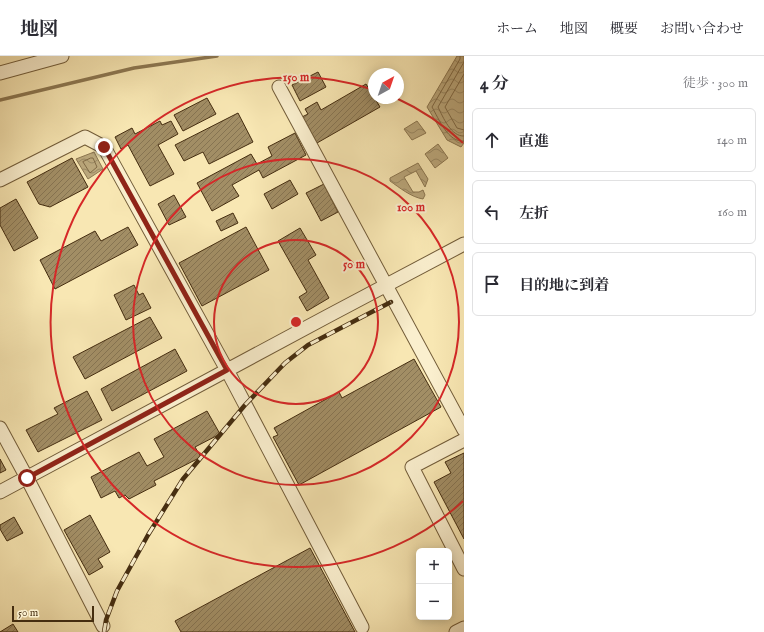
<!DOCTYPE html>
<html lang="ja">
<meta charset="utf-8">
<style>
body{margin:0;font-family:"IM FELL English","Noto Serif JP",serif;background:#f7f7f7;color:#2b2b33}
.controls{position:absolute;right:12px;bottom:12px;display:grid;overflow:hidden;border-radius:6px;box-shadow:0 2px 10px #0003}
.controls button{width:36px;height:36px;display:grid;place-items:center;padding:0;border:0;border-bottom:1px solid #e1e1e2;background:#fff;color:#2b2b33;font:20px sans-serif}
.compass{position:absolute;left:368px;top:12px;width:36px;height:36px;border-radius:50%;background:#fff;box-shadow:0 2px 10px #0003;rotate:40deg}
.scale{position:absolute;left:12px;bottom:10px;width:82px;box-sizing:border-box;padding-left:4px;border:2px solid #452d10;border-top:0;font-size:11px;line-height:14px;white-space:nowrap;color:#452d10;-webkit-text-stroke:3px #faefce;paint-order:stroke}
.stop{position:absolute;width:12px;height:12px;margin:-9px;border:3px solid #8f2418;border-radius:50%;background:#fff}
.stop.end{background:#8f2418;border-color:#fff;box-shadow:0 1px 4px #0008}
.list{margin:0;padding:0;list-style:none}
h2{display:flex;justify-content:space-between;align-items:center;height:52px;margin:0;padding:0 16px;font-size:17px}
h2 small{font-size:13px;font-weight:400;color:#7c7c81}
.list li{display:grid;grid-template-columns:26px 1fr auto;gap:12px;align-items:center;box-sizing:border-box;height:64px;margin:0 8px 8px;padding:0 8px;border:1px solid #e1e1e2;border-radius:6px}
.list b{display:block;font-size:15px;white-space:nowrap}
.list em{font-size:13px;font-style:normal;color:#7c7c81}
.icon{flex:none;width:22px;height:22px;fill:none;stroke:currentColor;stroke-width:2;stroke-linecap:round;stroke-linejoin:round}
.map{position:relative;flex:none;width:464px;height:576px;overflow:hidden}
header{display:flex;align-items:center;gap:24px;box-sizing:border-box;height:56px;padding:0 20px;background:#fff;border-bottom:1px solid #e1e1e2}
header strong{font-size:19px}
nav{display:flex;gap:22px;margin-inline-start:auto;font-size:14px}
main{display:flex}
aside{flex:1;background:#fff}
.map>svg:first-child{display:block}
.water{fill:url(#water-waves);stroke:#8c7751}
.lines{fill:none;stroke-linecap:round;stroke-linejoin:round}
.shore{stroke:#806a46;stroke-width:1}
.stream{stroke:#8c7751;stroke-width:3.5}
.building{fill:url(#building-hatch);stroke:#452d10}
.minor-casing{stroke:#725c39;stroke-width:15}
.minor{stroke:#faefce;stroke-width:13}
.rail-casing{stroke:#452d10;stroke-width:4.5}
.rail{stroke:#faefce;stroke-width:3;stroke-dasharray:9;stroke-linecap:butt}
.route{stroke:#8f2418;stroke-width:5}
.ring{fill:none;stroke:#d62828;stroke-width:2}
.centre{fill:#d62828;stroke:#faefce;stroke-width:2}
.ring-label{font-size:12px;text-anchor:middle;font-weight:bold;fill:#d62828;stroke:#faefce;stroke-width:4;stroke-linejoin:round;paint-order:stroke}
</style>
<header>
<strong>地図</strong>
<nav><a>ホーム</a><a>地図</a><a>概要</a><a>お問い合わせ</a></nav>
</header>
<main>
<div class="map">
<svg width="464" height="576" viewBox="0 0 464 576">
<defs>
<pattern id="water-waves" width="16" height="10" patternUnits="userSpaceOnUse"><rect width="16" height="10" fill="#bba87c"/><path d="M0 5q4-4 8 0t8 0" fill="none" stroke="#9a8964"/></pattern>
<pattern id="building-hatch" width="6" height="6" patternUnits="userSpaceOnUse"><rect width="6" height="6" fill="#a28e65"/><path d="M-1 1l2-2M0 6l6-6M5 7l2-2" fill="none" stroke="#867452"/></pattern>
</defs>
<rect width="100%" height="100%" fill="#f8e7b3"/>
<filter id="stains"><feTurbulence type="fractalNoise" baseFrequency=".005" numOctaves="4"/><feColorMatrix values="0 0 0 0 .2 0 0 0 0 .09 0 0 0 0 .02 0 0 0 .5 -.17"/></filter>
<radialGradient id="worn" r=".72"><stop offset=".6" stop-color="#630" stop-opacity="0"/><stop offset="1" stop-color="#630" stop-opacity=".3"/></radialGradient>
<path class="water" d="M457 0H464V87L461 91 447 84 427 51Z
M417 65 426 77 412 84 404 73Z
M438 88 448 102 435 112 425 98Z
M94 96 103 113 88 123 76 103Z
M418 107 428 123 425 131 416 115 404 121 413 136H419L423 134 425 139 423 143C411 141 400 132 390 125V122Z"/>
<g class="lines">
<path class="shore" d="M460 0V3L432 51C439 63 448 87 464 85
M464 6 438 51C443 61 451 81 464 80
M464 18 445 51 457 72 464 74
M91 102H93L97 111 90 117 83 106Z"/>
<path class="stream" d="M0 44 134 12 217 0"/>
</g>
<path class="building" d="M318 16 326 31 300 45 292 29Z
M366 28 380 51 317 87 302 61 308 58 305 53 317 46 321 54Z
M207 42 216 58 183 75 174 59Z
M238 57 253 86 209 108 203 96 184 105 175 89Z
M160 65 162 69 171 65 178 78 158 89 174 118 150 130 128 89 121 93 115 81 132 72 135 78Z
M295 77 306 99 263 122 259 114 232 129 239 140 212 155 197 127 251 98 257 108 272 100 268 91Z
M72 102 88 131 50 151 39 148 27 126Z
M290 124 298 138 272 153 264 138Z
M324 128 338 156 321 165 306 137Z
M174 139 186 161 169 169 158 148Z
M16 143 38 182 14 195 0 169V152Z
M233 157 238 167 221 175 216 165Z
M128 171 138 189 55 233 40 204 95 175 101 185Z
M246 171 269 214 202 250 179 207Z
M300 172 316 199 308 204 329 242 307 255 299 241 307 236 278 185Z
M134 229 139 239 143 237 151 252 126 264 114 239Z
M150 261 162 282 85 323 73 301Z
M175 293 187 315 112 355 101 333Z
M414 303 441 351 299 429 273 381 278 379 274 372 339 336 342 342Z
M87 335 102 364 38 396 26 374 58 358 54 352Z
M207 355 220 378 195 391 201 401 154 425 156 429 129 443 125 439 119 442 115 435 101 442 91 421 139 396 147 410 164 401 154 383Z
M464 397V483L434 426 451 417 445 406Z
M0 403 6 414 0 417Z
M90 459 110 496 98 503 103 511 89 519 64 474Z
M14 461 23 477 7 485 0 473V469Z
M310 492 355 576H181L175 565Z
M13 568 18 576H0Z"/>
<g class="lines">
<g class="minor-casing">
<path id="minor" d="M0 17 62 0
M279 31 464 374
M0 124 85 81 104 91 227 314 362 571
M0 372 27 422 103 570
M464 384 412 411 464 513
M0 436 328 260 464 188
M456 576 464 572"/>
</g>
<use href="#minor" class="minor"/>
<g class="rail-casing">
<path id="rail" d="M104 576 106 564 117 535 148 479 183 423 245 349 285 307 308 289 391 246"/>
</g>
<use href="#rail" class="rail"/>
</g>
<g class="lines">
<path class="route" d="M27 422 227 314 104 91"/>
</g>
<g class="ring">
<circle cx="296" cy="266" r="82"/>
<circle cx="296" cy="266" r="163"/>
<path d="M463 445A245 245 0 1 1 374 34M396 42A245 245 0 0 1 463 87"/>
</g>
<circle cx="296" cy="266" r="6" class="centre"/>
<g class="ring-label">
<text x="296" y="25">150 m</text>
<text x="411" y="155">100 m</text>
<text x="354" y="212">50 m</text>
</g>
<rect width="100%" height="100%" filter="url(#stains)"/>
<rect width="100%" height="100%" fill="url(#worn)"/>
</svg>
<div class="controls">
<button>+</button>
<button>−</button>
</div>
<svg class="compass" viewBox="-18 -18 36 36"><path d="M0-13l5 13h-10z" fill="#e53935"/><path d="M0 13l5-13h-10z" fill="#7c7c81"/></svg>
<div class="scale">50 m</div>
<div class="stop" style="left:27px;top:422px"></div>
<div class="stop end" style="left:104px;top:91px"></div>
</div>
<aside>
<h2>4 分<small>徒歩 · 300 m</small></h2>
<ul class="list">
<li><svg class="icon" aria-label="ahead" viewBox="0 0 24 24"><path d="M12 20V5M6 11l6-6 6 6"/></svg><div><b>直進</b></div><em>140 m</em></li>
<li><svg class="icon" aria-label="left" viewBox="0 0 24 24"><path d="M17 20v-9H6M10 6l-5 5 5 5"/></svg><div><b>左折</b></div><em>160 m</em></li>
<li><svg class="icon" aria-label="arrive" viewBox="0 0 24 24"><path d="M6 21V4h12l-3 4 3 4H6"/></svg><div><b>目的地に到着</b></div></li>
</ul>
</aside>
</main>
